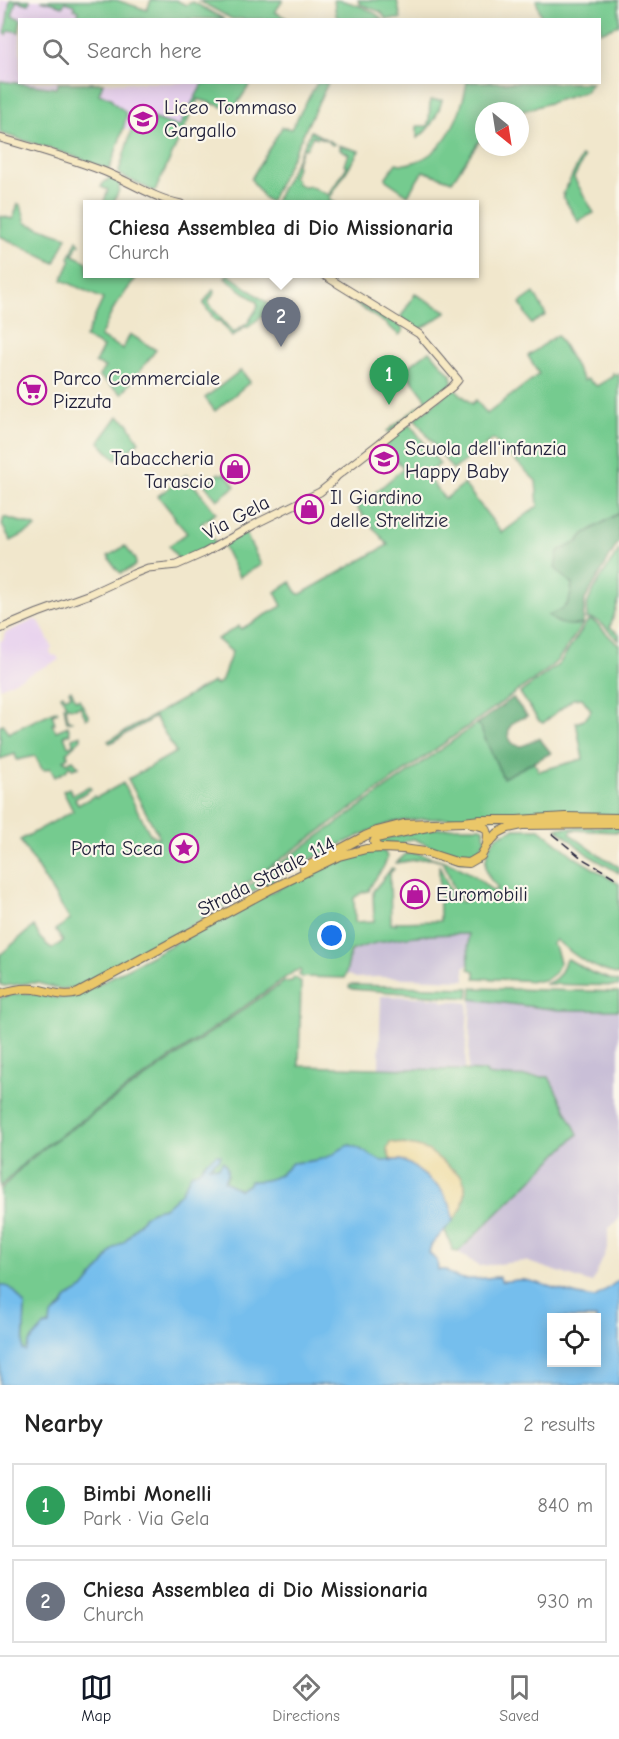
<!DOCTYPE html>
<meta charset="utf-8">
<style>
body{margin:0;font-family:"Comic Neue",sans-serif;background:#f2f2f2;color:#222}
.controls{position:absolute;right:18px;bottom:18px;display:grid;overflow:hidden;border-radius:0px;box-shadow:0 3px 15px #0003}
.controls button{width:54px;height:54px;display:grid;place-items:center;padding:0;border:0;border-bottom:2px solid #e0e0e0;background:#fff;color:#222;font:30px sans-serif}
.compass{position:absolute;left:475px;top:102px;width:54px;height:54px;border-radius:50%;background:#fff;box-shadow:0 3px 15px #0003;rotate:150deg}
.you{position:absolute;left:332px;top:936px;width:21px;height:21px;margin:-15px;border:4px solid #fff;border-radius:50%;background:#1a73e8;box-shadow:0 0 0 9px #1a73e833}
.badge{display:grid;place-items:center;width:39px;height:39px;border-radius:50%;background:#111827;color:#fff;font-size:20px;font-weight:700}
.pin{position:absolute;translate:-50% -50px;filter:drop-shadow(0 2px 3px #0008)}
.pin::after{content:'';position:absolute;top:32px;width:21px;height:18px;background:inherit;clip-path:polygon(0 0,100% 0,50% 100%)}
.popup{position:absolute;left:83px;top:200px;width:396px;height:78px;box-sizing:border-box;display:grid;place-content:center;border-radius:0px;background:#fff;filter:drop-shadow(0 2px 4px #0005);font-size:20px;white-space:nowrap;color:#767676}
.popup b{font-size:22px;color:#222}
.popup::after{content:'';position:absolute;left:50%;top:100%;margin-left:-12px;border:12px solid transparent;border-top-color:#fff}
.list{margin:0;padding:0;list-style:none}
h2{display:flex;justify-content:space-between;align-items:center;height:78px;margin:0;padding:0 24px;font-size:26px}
h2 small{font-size:20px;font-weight:400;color:#767676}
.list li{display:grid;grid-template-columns:39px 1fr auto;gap:18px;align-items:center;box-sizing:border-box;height:84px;margin:0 12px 12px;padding:0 12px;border:2px solid #e0e0e0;border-radius:0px}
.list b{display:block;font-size:22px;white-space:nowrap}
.list p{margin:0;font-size:20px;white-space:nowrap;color:#767676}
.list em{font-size:20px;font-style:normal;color:#767676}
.icon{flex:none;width:33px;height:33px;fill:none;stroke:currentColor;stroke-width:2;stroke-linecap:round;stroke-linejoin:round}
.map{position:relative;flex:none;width:619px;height:1385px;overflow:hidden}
.search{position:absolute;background:#fff;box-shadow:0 3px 15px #0003;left:18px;right:18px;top:18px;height:66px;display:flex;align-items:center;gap:15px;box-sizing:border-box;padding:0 21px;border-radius:0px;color:#767676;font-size:22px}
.sheet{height:270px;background:#fff}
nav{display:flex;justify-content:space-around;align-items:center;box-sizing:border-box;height:84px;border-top:2px solid #e0e0e0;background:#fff;font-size:16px;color:#767676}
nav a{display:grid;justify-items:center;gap:3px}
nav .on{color:#111827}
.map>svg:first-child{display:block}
.built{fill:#e8d2ee}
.industrial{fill:#c9bfd7}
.green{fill:#75cb8f;stroke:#4c7665;stroke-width:1.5}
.forest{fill:#60af7a;stroke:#41685a;stroke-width:1.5}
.sand{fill:#eeda9e;stroke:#887e6c;stroke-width:1.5}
.water{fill:#75beed;stroke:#4c7094;stroke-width:1.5;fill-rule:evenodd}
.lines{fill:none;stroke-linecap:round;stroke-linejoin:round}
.secondary-casing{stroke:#6a676e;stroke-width:9}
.primary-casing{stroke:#6a676e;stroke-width:10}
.secondary{stroke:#f7e9c3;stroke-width:7}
.primary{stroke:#eac769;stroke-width:8}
.rail{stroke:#22223b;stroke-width:1.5;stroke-dasharray:9 4.5;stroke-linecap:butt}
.labels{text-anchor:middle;stroke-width:4.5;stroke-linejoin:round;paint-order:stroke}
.poi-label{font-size:20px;fill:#22223b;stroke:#fbf7ec;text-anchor:start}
.street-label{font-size:20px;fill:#22223b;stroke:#fbf7ec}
</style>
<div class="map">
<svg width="619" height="1385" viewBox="0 0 619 1385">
<rect width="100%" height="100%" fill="#fbf7ec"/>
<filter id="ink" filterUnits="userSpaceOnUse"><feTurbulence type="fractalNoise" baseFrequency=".0167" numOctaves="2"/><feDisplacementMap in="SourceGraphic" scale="12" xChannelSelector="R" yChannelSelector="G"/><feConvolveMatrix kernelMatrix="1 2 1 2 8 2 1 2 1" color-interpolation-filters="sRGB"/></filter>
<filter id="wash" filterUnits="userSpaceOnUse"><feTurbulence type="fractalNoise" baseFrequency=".008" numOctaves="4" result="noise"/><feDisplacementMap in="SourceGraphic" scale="24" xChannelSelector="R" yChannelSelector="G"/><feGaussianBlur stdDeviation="1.35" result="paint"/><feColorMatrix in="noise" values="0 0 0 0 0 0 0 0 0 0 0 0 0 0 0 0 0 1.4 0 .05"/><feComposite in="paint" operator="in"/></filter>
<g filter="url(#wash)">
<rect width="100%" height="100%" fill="#f1e7cc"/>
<path class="built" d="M0 0H116L146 10 148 7 183 19 20 20V82L206 83 176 147 74 111 80 92 0 81Z
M34 620 39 621 52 647 50 652 52 655 57 656 59 660 0 688V641L3 640 5 633Z"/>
<path class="industrial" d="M439 934H468L469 964 464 967 465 980 377 977 356 978 347 974 345 978 302 977 359 948 391 939 414 936Z
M381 996 419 997 441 999 443 1002H450L452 1001 468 1003 465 1071 379 1068Z
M471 999 559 1010H619V1219L608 1229V1247L592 1283 525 1261 479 1266 458 1252 578 1134 549 1077 495 1076 486 1075V1071H468Z"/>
<path class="green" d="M10 0H30L29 4 16 1 12 16 21 19 19 32 9 30 7 35 5 33Z
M41 0H116L147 10 151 0H176L186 5 193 2 224 19H77L79 11 74 9V5L65 2 63 6Z
M283 0 275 12 288 19H232L199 1Z
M334 0C347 0 374 10 382 19H342L336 16Z
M358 0H397L401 19H386L381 12 360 4Z
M536 0H619V25L600 32V20L542 19Z
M0 81 56 88 58 83H103L99 94 111 98C114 108 123 106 126 114 128 119 113 159 110 168L108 169 70 155 0 133Z
M467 82 592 83 585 92 520 112 484 111V134L452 181 423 171 408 195 386 180V177L396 163C403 165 407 164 414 162 446 153 462 113 467 82Z
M203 83H251L233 110 198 99 156 189 153 191 120 175 119 171 135 118 143 115 179 127Z
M317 83H328L270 202 263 197 251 179 282 127 291 129Z
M430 100H442C438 115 429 131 417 138V126H427L429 121Z
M311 131 335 144 332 145 328 141 319 137 317 138 313 136 306 149 303 148 296 163 297 167 293 177 297 180 296 183 305 187 309 186 329 195C335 184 341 177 347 166L344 164 349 154 340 149 339 145 359 151 329 199 337 204H274Z
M582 156 584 158 574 178 594 213 580 220 579 223 563 197 565 194H563Z
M109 177 118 180C122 188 117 194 114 201L118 204H103L108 190 101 187 104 182 109 179Z
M18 204 21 205 26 223 67 237 55 263 0 236V216L13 219Z
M77 240 80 244 77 246 73 255 87 262 88 274H139L115 306 100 337 123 349 130 334 156 350 122 394 99 376 105 367 95 363 103 347 85 338 103 299 62 280 71 260 69 258Z
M228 274 285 316 282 320 269 311 247 328 245 327 232 337 220 321H216L211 316 213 314 211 312 210 313 204 305V302L213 290 215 292 209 301V304L233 333 247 324 258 307 257 302 225 278Z
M534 293 546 315 531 324 520 303Z
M415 294 446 311V313L419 330 400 318Z
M356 302 402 327 403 331 399 335 385 323 354 303Z
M557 335 584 381 587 379 597 386 612 377 613 373 615 375 619 373V513L584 534 555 568 572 584 570 599 564 609 549 616 572 625 583 624 558 660 546 671 219 903 204 919 100 975 74 988 59 989 38 983H29L4 986 0 984V955L34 926 40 938 52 949 63 941 55 930 70 920 20 840 73 811 63 791 69 788 73 795 89 786 91 789 75 799 78 805 94 796 96 798 123 783 150 834 159 838 157 831 155 829 128 779 176 752 155 717 110 743 108 741 213 682 215 685 221 682 232 652 217 639 239 626 241 629 282 606 275 592 291 582 298 594H301L388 545 357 508 404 468 381 445 410 424 440 464 426 475 445 499 464 484 502 533 538 506 536 481 493 439 453 470 415 419 454 388 472 404 476 400 487 414 539 374 528 356Z
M429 351H430L451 375 452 382 451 385 389 433 387 431 427 400 404 370Z
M241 370 250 382 215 411 205 398Z
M118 416 128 423 139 442 116 460 99 442Z
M219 473 221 475 225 473 235 486 217 500 205 485Z
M186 475 216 513 201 524 217 544 180 562 169 546 187 533 174 518 175 517 158 496Z
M4 517 35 526 36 528 11 541 2 525Z
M245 532 261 565 239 577 223 545Z
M125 546 135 559 136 564 132 568 121 573 116 569 108 556Z
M619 550V600L610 627 619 634V640C609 634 600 616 587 619 587 614 586 609 587 605 593 587 609 565 619 550Z
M591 620C602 625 608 638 619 644V816L555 814 530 815 516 818 490 817 422 819 394 822 377 828 326 851 223 908H220V907L223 904 478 723 503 778 534 762 539 771 583 759 576 722C583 723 589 716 591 710L582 698 573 699 543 723 539 721 520 693 559 664 587 622Z
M71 690 76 700 79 699 89 717 86 719 80 706C75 709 72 708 67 707L66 708 68 720 71 721 67 722 64 706 66 705 61 695 63 694 65 698 71 695 69 691Z
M57 710 58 712 52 714 55 723 52 724 56 731 68 726 70 734 64 735 68 746 73 745 72 738 81 735V739L67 752 68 757 64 760 67 763 73 760 79 767 72 769 70 765 66 771 55 777 50 768 45 770 42 769 35 756 17 760 15 754 0 759V725L3 724 8 733Z
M619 826V832L572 830 570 834 596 853 619 867V873L588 855 557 829V828Z
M457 827H481L484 829 485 840 474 858 463 861 414 839 407 840 401 845 378 844 377 840 430 829Z
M515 829H540L576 858 619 884V975C592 968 577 958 556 940L552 944 556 949 560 962 555 973 547 979 539 981 475 978V971L469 969 468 934C428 934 388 936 351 951L345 978 302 977 299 975 301 972 300 970 295 971 46 1145 26 1161 0 1187V998C9 995 19 993 28 993 48 995 60 1002 80 994L268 893C298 882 354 843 385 852L387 857C385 872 372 878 369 891L363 892 354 898 355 922 374 921 373 891 392 868 394 869 390 873V877L391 924H396V922L440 921 439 865 453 897 461 902 469 900C465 899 460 898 457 894 449 886 450 865 439 860 428 856 406 862 396 863L406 854 416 853 451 863 475 876 494 892 498 888C495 884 491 881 489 877 482 865 487 846 497 837 502 833 509 831 515 829Z
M568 959 592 973 619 982V986L545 984C557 980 562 973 565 961Z
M294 977 301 982 299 1066 486 1071 487 1075 495 1076 549 1077 578 1134 458 1252 453 1251 445 1230C457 1216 474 1194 460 1176 455 1170 448 1166 442 1161 422 1147 413 1145 390 1142L387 1150 391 1160C378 1165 363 1150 350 1145L333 1156 317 1161 292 1163C281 1177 268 1182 250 1181L248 1185 239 1190 224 1181 228 1175 219 1167 209 1166 214 1162 207 1161 199 1170 192 1173 180 1194 164 1208 152 1211 144 1217 125 1241 113 1249 103 1265 83 1289 67 1298 63 1305 51 1316 50 1326 29 1343 26 1351H23L25 1306 14 1291 8 1287 0 1285V1190L25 1164 47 1146 270 991 284 982 292 981Z
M350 985H352L469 988 468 998 352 989 349 987Z
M472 988 619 992V1010H559L471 999Z"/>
<path class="forest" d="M619 513V541L585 600 583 624C570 626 557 626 549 615 569 607 570 605 572 584L555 568 558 551 578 542 584 534Z
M513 698 527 716C522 718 517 720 513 723 505 731 508 745 520 746 527 746 533 740 539 738L551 753 503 778 478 723Z"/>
<path class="sand" d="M390 1142 418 1147 429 1151 462 1177 465 1185V1194L462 1208 453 1221 451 1206 427 1177 401 1160H391L387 1150Z"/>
<path class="water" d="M350 1145 358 1148 381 1161 401 1160 411 1165 440 1188 451 1206 453 1221 431 1245 429 1253 437 1261 438 1270H445C461 1285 478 1277 500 1277L501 1281C509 1282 517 1279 524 1280 549 1284 569 1296 595 1298L619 1280V1385H0V1285L8 1287 14 1291 25 1306 23 1350 26 1351 29 1343 44 1326 50 1325 51 1316 63 1306 67 1298 83 1289 103 1265 113 1249 125 1241 144 1217 152 1211 164 1208 180 1194 192 1173 199 1170 207 1161 217 1154 221 1155 219 1160 214 1162 209 1166 219 1167 223 1161C229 1169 228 1173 224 1181L240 1190 248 1185 250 1181C268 1182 281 1177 292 1163 306 1162 318 1161 330 1156 337 1153 341 1147 350 1145ZM552 1318H596V1362H552Z"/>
</g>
<g filter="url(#ink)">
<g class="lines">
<g class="secondary-casing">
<path id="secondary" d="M0 138C35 148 69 158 103 171 129 181 153 198 181 204
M0 629 38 613 90 594 133 574 148 568 177 565 204 553 259 522 320 492 330 484 337 476 452 387 458 380 419 334 322 274"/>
</g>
<g class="primary-casing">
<path id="primary" d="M471 824C486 826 490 827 487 844
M381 848 377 847 374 842 376 838 432 826
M304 868 365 836 377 831 404 824 463 822 480 820H517L565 817 619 818
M0 994C11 990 23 988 34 989 50 991 62 998 78 993L269 890 339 856 366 849 382 848 403 849 425 852 456 862 469 863 481 856 487 845 498 833 508 828 522 825 619 824"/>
</g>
<use href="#secondary" class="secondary"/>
<use href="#primary" class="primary"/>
<path class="rail" d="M552 834 583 859 619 880"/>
</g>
</g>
<defs>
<g id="school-ring" transform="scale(1.5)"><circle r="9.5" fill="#fbf7ec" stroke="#b5179e" stroke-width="1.5"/><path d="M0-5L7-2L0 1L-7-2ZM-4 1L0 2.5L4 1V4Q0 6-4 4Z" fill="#b5179e"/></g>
<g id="supermarket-ring" transform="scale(1.5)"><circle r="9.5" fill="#fbf7ec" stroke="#b5179e" stroke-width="1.5"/><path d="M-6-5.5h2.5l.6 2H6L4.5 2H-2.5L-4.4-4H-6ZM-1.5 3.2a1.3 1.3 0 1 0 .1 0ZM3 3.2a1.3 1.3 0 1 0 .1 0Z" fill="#b5179e"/></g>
<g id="shop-ring" transform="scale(1.5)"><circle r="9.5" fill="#fbf7ec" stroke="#b5179e" stroke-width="1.5"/><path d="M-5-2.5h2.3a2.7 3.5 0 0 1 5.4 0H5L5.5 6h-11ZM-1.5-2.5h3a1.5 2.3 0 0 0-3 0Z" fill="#b5179e"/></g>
<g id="sight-ring" transform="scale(1.5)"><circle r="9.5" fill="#fbf7ec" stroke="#b5179e" stroke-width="1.5"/><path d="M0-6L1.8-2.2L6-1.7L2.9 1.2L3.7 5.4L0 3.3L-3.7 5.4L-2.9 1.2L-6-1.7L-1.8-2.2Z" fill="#b5179e"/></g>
</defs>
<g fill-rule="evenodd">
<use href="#school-ring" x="143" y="119"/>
<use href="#supermarket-ring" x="32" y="390"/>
<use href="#school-ring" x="384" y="459"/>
<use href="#shop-ring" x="235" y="469"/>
<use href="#shop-ring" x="309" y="509"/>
<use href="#sight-ring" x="184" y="848"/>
<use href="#shop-ring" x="415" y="894"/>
</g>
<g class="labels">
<g class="poi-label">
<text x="164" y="114">Liceo Tommaso<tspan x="164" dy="23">Gargallo</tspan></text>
<text x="53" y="385">Parco Commerciale<tspan x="53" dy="23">Pizzuta</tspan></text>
<text x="405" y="455">Scuola dell'infanzia<tspan x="405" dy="23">Happy Baby</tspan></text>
<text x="214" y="465" text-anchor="end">Tabaccheria<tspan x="214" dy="23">Tarascio</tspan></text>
<text x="330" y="504">Il Giardino<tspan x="330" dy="23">delle Strelitzie</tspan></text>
<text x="163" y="855" text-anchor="end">Porta Scea</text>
<text x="436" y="901">Euromobili</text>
</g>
<g class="street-label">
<text transform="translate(236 517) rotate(-28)" y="7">Via Gela</text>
<text transform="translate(266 876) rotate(-27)" y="7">Strada Statale 114</text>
</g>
</g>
</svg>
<div class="controls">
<button><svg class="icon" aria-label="locate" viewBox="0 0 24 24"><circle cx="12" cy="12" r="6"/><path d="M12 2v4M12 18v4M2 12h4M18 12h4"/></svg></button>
</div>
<svg class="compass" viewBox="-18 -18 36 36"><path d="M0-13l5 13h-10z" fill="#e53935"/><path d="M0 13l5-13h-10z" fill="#767676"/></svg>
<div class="you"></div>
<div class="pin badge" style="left:389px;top:405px;background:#2e9e5b">1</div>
<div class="pin badge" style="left:281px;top:347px;background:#6b7280">2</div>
<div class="popup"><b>Chiesa Assemblea di Dio Missionaria</b>Church</div>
<div class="search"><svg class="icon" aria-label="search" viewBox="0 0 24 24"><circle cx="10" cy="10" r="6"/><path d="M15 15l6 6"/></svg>Search here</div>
</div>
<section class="sheet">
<h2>Nearby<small>2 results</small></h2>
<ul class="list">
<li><span class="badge" style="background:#2e9e5b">1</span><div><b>Bimbi Monelli</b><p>Park · Via Gela</p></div><em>840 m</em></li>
<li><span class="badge" style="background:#6b7280">2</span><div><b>Chiesa Assemblea di Dio Missionaria</b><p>Church</p></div><em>930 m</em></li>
</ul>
</section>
<nav>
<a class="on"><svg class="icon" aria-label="map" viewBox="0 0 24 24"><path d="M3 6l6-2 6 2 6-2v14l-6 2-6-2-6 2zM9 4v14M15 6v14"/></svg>Map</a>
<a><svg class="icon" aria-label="directions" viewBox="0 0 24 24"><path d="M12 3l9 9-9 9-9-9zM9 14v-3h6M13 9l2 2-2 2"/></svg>Directions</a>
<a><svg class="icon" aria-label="saved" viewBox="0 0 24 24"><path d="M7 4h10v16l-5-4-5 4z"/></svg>Saved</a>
</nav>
